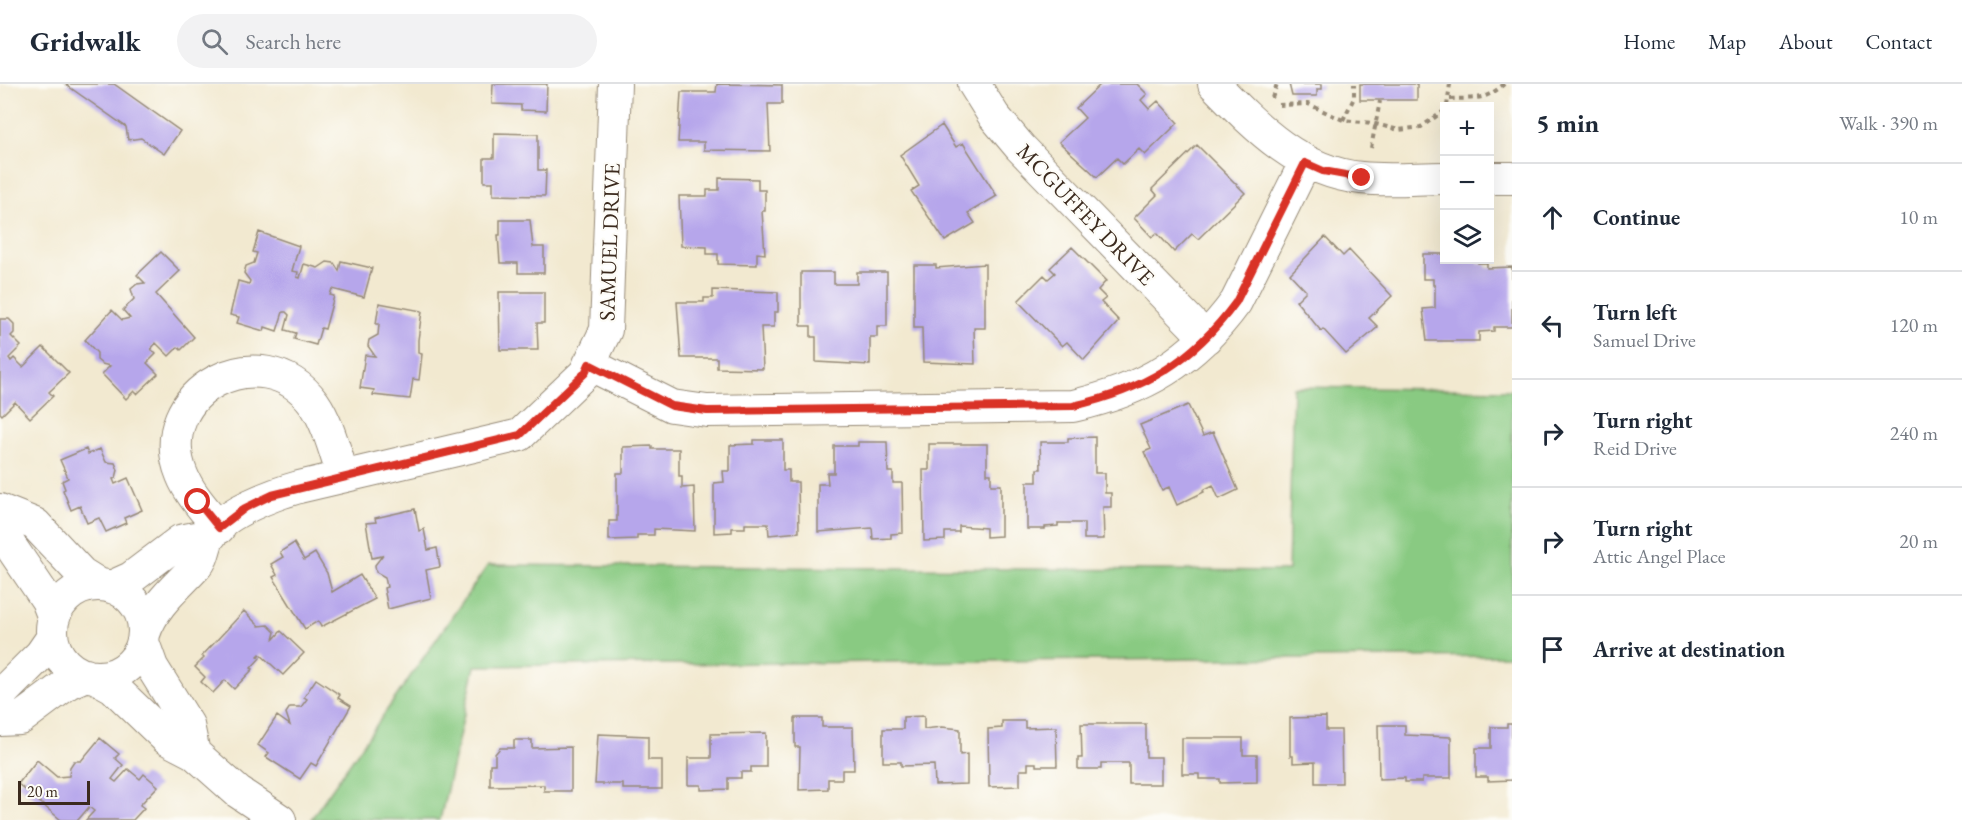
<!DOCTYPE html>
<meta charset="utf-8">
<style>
body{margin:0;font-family:"EB Garamond",serif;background:#f2f2f3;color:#1f2937}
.controls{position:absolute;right:18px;top:18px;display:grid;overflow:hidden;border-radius:0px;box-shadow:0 6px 24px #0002}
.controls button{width:54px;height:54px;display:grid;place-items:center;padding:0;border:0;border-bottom:2px solid #e0e1e3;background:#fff;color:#1f2937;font:30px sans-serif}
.scale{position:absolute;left:18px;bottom:15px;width:72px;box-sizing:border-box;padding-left:6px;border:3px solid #3b2a1e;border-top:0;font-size:16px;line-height:21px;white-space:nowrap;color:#3b2a1e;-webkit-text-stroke:4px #fdfcf7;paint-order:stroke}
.stop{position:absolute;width:18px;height:18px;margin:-14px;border:4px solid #d93025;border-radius:50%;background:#fff}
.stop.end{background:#d93025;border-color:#fff;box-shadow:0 2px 6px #0008}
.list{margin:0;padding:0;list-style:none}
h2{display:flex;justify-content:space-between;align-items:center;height:78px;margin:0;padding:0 24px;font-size:26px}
h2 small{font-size:20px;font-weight:400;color:#747a83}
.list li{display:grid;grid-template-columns:39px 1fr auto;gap:18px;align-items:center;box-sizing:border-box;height:108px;padding:0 24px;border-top:2px solid #e0e1e3}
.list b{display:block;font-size:22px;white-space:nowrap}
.list p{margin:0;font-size:20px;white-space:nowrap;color:#747a83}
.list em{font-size:20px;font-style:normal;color:#747a83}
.icon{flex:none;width:33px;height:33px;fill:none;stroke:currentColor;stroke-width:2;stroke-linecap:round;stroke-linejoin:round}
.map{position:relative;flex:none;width:1512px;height:736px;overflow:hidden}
header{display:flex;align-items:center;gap:36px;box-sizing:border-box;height:84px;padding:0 30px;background:#fff;border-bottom:2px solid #e0e1e3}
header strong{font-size:28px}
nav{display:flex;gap:33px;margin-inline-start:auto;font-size:21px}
.search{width:420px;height:54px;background:#f2f2f3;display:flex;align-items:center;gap:15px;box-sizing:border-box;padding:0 21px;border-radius:33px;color:#747a83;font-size:22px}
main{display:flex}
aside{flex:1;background:#fff}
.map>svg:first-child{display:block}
.green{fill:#89ca82;stroke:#627a50;stroke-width:1.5}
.building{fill:#b6a6eb}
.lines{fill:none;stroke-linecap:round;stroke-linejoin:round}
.minor-casing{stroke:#968a77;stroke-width:34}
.path{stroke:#968a77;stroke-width:4;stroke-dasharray:4.5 4.5;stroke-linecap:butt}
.minor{stroke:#fff;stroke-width:32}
.route{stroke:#d93025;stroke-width:8}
.labels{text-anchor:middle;stroke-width:4.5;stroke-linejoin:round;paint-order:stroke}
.street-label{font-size:22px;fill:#3b2a1e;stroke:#fdfcf7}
</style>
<header>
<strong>Gridwalk</strong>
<div class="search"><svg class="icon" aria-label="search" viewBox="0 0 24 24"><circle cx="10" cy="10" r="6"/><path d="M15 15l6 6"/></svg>Search here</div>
<nav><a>Home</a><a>Map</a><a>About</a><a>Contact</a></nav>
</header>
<main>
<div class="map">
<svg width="1512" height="736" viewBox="0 0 1512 736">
<rect width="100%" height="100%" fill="#fdfcf7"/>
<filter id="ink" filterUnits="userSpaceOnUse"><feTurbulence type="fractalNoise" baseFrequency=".0167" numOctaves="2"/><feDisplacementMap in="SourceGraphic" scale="12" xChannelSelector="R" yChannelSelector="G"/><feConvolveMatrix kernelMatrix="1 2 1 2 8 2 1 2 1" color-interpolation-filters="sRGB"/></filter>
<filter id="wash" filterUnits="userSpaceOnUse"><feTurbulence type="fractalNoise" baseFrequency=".008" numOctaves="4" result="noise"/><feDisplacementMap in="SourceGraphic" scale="24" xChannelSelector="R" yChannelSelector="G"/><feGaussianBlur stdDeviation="1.35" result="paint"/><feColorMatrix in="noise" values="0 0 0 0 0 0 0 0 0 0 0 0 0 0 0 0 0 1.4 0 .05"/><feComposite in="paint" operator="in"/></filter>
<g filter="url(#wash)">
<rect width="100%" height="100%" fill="#f2e9d0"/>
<path class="green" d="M1293 303 1512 306V572L475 582 440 736 311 735 488 481 1288 487Z"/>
<g id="blocks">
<path class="building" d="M65 0H114L180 47 164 70 141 54 128 56 126 43Z
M493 0H547L546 27 521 26V21L492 20Z
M717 0 782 1V20H768L770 67 704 66V58H678L681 8H716Z
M1101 0H1137L1147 10 1141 16 1149 25 1158 17 1178 39 1145 71 1139 65 1123 80 1117 74 1097 93 1059 58 1085 34 1076 24Z
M1289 0H1322V5H1317V12H1292Z
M1360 0H1417V16H1360Z
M942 41 956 63 963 59 997 112 968 129 975 139 945 157 911 107 919 102 900 71Z
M494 49 538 50V86H546L545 112 493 111V98H484V74H494Z
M1197 61 1245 109 1198 155 1192 150 1174 168 1157 149 1152 153 1134 134 1157 111 1152 105Z
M719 94 758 95V106H765V127H762L765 170 757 169V181L718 180V170H707V163L681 162 679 112H707V106H719Z
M500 136H530L533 163H544V189H518V179H500L498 151H500Z
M259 148 299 162 292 187 298 188 297 193 300 194 304 180 318 184 327 178 334 179 339 187 341 177 372 184 364 213 332 205 330 211 334 212 325 245 321 244 316 261 294 255 296 249 285 246 289 231 286 228H283L277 247 265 243 264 247 237 239 239 233 230 231 238 197 249 200 250 197 244 189 246 182 254 179 257 169 253 168Z
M1325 153 1343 172 1349 166 1392 212 1369 234 1378 243 1346 270 1323 245 1321 247 1296 217 1306 207 1290 190Z
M1072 163 1106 197 1098 206 1106 214 1101 218 1119 237 1084 276 1067 258 1062 262 1018 217 1044 191 1048 195 1055 189 1050 184Z
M161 168 180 187 156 210 194 253 181 266 178 263 169 272 156 259 151 265 156 270 147 279 158 290 137 310 134 307 126 315 102 290 110 282 102 280 97 276V269L85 256 112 226 122 236 130 234 123 226 134 215 131 205 137 200 145 199 137 191Z
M1423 170H1444V176H1478V179H1487V184L1512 183V243H1494V247L1479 248V257H1427L1423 225 1435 224V201H1433V195H1423Z
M985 180V244H974L975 280 923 278 922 244H914V181H936V184Z
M801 188H834V200H857V188H887V242H877V253H870V281L816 278V253H811V242H801Z
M713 206 778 208V228H774V243H761L763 285 717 284V274H681L677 218H704V214H713Z
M499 208H544V239H537L538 266H500Z
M379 219 422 227 418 256V269L422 270 419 296 413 295 410 315 373 311 374 306 360 304 365 271 375 272 368 262 369 256 378 251 379 240H376Z
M0 235H9L14 240V249L11 252 21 262 9 274 11 277 14 274 23 283 43 263 69 289 49 308 53 312 30 334 15 318 2 331 0 329Z
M1188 321 1203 352 1213 348 1238 406 1219 415 1213 401 1203 406 1204 408 1177 421 1169 403 1162 406 1144 368 1151 365 1140 341Z
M1095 353V389H1105V409H1111V423H1103L1104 455H1084V439H1058V442L1045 443V445H1027V398H1037V385H1041L1040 358H1068V354Z
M754 356H783V386H789V398H798L799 448 769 451 768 440H745V444H732V448L714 449V399L724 398 723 387H730V361L754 360Z
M858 358H887L888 388H893V399H902L903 449 891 450V454L873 455 872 444 818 448V400H828L827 389H834V362H858Z
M929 360H987V390H991V401H1001V452L986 453V444L959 442V448H945V456L924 457 923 386H929Z
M652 362V365H679V392H682V404L694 403 695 447 654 445V451H637V455L609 456V437H617V389H623V363Z
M86 365 88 370 100 365 106 378 115 379 118 386 116 394 113 395 115 400 128 394 142 426 124 434 126 439 106 448 99 434 87 439 80 422 71 426 63 406 65 405 62 397 68 394 60 376Z
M415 425 419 447 424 445 428 466 437 464 440 483 426 486 431 514 388 525 384 504 387 503 385 493 376 488 375 481 382 472 372 474 366 439 376 438 375 434Z
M294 459 304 476 315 469 327 489 332 508 360 491 375 515 321 543 318 537 305 545 273 493 277 491 271 480 283 473 280 468Z
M244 527 259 542 268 541 275 548 273 556 281 547 304 569 283 591 260 570 258 572 260 574 251 584 253 585 234 605 225 596 213 609 201 598 205 593 195 583 204 574 202 572Z
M316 595 340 611 338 614 351 622 316 682 311 679 300 695 266 673 269 669 258 661 277 632 290 641 286 629 290 623H301L307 615 304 613Z
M924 632V645L942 643 960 645V671L967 670V700L935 701 934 681 901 682V678H883V645H903V633Z
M1326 633V646H1341L1342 699H1315V678L1293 679V672H1290V634Z
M795 634H822V643H853L854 686H842V695H828V705L799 706 800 663H795Z
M1002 637H1025V644L1056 643 1057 682H1036V679H1028V686H1020V702L989 703 988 645 1002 644Z
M1081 640H1146V673H1161V700H1129V679H1101V685H1078V674H1082Z
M1507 640H1512V696L1488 697V693H1476V664H1491V643H1507Z
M1378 641H1405V651L1451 653V694H1422V698H1405V694L1379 695Z
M766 649V683H751V688H741V694H728V705L701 706V701H688V674H711V650Z
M598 650 648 652V676H662V705H623V700H595Z
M100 654 119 670 115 674 123 681 112 695 116 698 128 685 140 695 144 690 158 702 140 721 144 724 133 736H86L94 727 89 723 78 736H61L18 700 37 676 57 693 69 692 70 683 74 677H81Z
M1182 654H1243V671H1257V698L1220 699V695H1199V690H1182Z
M514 656H532V664L571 663V707H544V701L490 702V680H495V670L500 664H514Z"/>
</g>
</g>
<g filter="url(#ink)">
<use href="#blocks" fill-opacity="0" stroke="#968a77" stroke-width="1.5"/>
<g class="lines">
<g class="minor-casing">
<path id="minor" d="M974 0 994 32 1020 63 1206 254
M1214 0C1256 43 1299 88 1361 94 1389 97 1417 94 1444 94
M1490 94H1512
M589 280 672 322 707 327 1073 322C1144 306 1193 277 1236 218L1305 79
M0 426 35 440 81 489 100 501
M0 427 5 454 47 516 54 534
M219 444C206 427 190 411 182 391 148 308 262 248 314 319 328 339 335 368 343 392
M52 547a46 46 0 1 1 92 0a46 46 0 1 1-92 0Z
M111 503 131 494 180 457 211 451
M144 550C154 520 177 503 197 481 205 473 204 460 210 451 225 428 274 410 299 403L520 351 585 289 606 246 615 0
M143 558 152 583 188 641 194 669
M95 593 113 603 167 655 194 669 238 708 280 736
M0 616 2 609 41 570 52 554
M0 636 20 635 68 599 86 591"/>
</g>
<path class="path" d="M1272 14 1277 0
M1450 15C1475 14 1485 17 1504 0
M1279 21 1308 20 1343 36 1372 39 1399 46 1421 43 1444 27
M1447 22 1450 0
M1343 36 1354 14V0
M1371 64 1380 17"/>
<use href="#minor" class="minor"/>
</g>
</g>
<g class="lines" filter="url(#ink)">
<path class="route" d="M198 418 219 444 245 424 272 411 520 351 585 289 589 280 672 322 707 327 1073 322C1144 306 1193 277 1236 218L1305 79 1323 87 1362 94"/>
</g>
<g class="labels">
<g class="street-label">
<text transform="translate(1086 130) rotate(46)" y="8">MCGUFFEY DRIVE</text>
<text transform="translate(609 158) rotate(-88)" y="8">SAMUEL DRIVE</text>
</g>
</g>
</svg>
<div class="controls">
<button>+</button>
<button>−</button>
<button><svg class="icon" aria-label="layers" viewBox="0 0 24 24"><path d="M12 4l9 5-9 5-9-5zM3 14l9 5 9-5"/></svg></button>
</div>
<div class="scale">20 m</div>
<div class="stop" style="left:198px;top:418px"></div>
<div class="stop end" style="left:1362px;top:94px"></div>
</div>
<aside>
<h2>5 min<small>Walk · 390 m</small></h2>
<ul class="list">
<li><svg class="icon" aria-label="ahead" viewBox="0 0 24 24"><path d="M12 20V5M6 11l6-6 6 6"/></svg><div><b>Continue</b></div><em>10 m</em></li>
<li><svg class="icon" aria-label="left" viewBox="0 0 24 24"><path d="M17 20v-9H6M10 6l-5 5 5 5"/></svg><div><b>Turn left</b><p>Samuel Drive</p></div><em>120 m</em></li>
<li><svg class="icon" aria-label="right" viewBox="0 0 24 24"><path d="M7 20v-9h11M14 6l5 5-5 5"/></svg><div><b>Turn right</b><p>Reid Drive</p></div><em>240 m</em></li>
<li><svg class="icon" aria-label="right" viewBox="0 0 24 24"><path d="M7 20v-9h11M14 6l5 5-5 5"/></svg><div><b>Turn right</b><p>Attic Angel Place</p></div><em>20 m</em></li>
<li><svg class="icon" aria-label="arrive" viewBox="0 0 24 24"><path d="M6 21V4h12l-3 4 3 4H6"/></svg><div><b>Arrive at destination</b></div></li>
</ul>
</aside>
</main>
